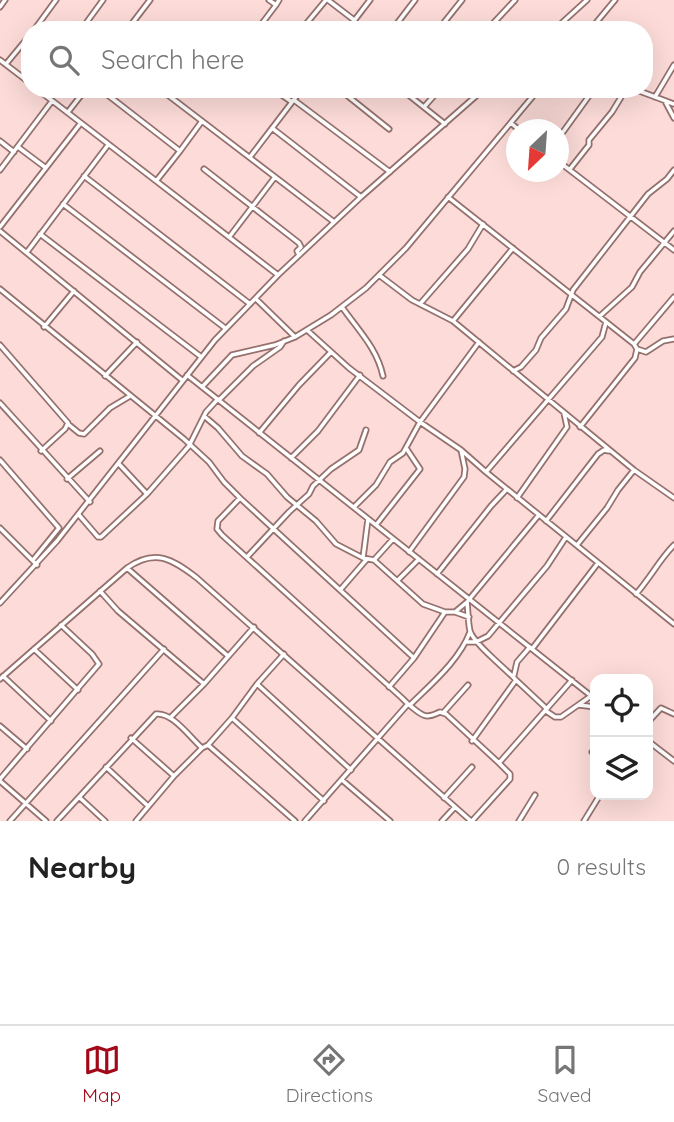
<!DOCTYPE html>
<style>
body{margin:0;font-family:Quicksand,sans-serif;background:#f2f2f2;color:#222}
.controls{position:absolute;right:21px;bottom:21px;display:grid;overflow:hidden;border-radius:14px;box-shadow:0 7px 28px #0002}
.controls button{width:63px;height:63px;display:grid;place-items:center;padding:0;border:0;border-bottom:2px solid #e0e0e0;background:#fff;color:#222;font:35px sans-serif}
.compass{position:absolute;left:506px;top:119px;width:63px;height:63px;border-radius:50%;background:#fff;box-shadow:0 7px 28px #0002;rotate:205deg}
.list{margin:0;padding:0;list-style:none}
h2{display:flex;justify-content:space-between;align-items:center;height:91px;margin:0;padding:0 28px;font-size:30px}
h2 small{font-size:23px;font-weight:400;color:#767676}
.icon{flex:none;width:38px;height:38px;fill:none;stroke:currentColor;stroke-width:2;stroke-linecap:round;stroke-linejoin:round}
.map{position:relative;flex:none;width:674px;height:821px;overflow:hidden}
.search{position:absolute;background:#fff;box-shadow:0 7px 28px #0002;left:21px;right:21px;top:21px;height:77px;display:flex;align-items:center;gap:18px;box-sizing:border-box;padding:0 24px;border-radius:28px;color:#767676;font-size:26px}
.sheet{height:203px;background:#fff}
nav{display:flex;justify-content:space-around;align-items:center;box-sizing:border-box;height:98px;border-top:2px solid #e0e0e0;background:#fff;font-size:19px;color:#767676}
nav a{display:grid;justify-items:center;gap:4px}
nav .on{color:#a30819}
.map>svg:first-child{display:block}
.lines{fill:none;stroke-linecap:round;stroke-linejoin:round}
.minor-casing{stroke:#95716d;stroke-width:7}
.minor{stroke:#fff;stroke-width:3.5}
</style>
<div class="map">
<svg width="674" height="821" viewBox="0 0 674 821">
<rect width="100%" height="100%" fill="#fcdbd8"/>
<g class="lines">
<g class="minor-casing">
<path id="minor" d="M269 0 276 5 279 0
M328 0 354 20
M0 7 5 0
M34 30 56 0
M81 30 103 0
M127 30 150 0
M257 30 276 5
M301 30 326 0
M347 30 370 0
M392 30 415 0
M438 30 462 0
M487 30 515 0
M554 30 587 0
M590 30 615 0
M0 60 30 83
M6 64 30 35
M37 89 278 275
M100 89 180 151 157 180
M160 89 334 222
M273 89 292 102
M339 89 389 129
M401 89 445 124
M634 89 674 104
M655 97 674 65
M294 100 390 172
M666 103 674 118
M424 107 440 89
M68 112 86 89
M511 123 519 130
M272 128 361 197
M563 132 594 89
M0 141 14 152
M18 147 46 168
M180 151 202 121
M250 157 302 89
M558 161 674 250
M204 169 299 243 301 247 297 251 299 255
M570 169 589 145V140L612 112 626 89
M0 170 52 101
M84 176 250 304
M448 197 634 344 637 349 635 358 580 427
M63 204 225 328
M0 227 80 124
M0 231 182 380
M40 234 200 356
M230 236 275 177
M27 252 108 145
M379 275 412 300 453 321 634 470 674 498
M0 289 184 439 209 462 224 482 240 498
M256 299 295 337
M420 304 468 249 483 224
M342 307C358 330 377 348 383 376
M600 316 632 287 640 272 674 231
M453 321 513 248
M606 322 602 337 486 472 674 624
M44 327 74 291
M307 330 349 368 420 422 461 450 486 472
M635 343 674 297
M0 345 68 423 65 429 41 451
M637 349 646 352 663 341 674 339
M513 371 521 367 536 350 541 338 566 309 573 290 648 194 667 179 674 170
M187 375 595 699
M105 376 137 342
M202 387 232 355 275 345 295 337 331 315 366 288 406 248 539 89
M219 400 253 366 280 347 284 341
M0 403 90 502
M204 416 218 428 242 456 267 474 287 497 316 521 336 544 363 558 374 560
M68 424 79 433 84 434 110 408 130 396
M259 433 299 385 331 352
M291 458 318 431 360 375
M0 460 59 528 33 560
M119 464 147 494
M67 479 100 451
M517 498 567 427 564 413
M354 507 376 485 390 462 403 453 420 422 479 342
M79 515 98 537H101L147 494 189 446 206 412 218 399
M546 521 598 454 604 450 609 451
M376 525 420 469 406 448
M0 528 37 565
M393 539 374 560 423 604 445 612
M577 545 607 508 618 490 634 470
M409 552 464 477 465 469 461 450
M247 557 289 512 309 494 313 486 331 469 359 450 366 430
M363 558 368 519
M127 568 228 656
M437 574 491 506 506 490
M398 580 419 559
M341 589 367 559
M100 591 118 611 204 684
M636 594C650 578 660 559 674 545
M0 603 57 541 215 340 278 275 361 197 484 89
M455 612 469 617
M466 642H476L488 636 547 566 566 537
M34 649 78 690
M532 649 598 563
M414 658 445 612H455L467 602
M514 675 517 662 530 647
M3 676 51 721
M0 679 127 568C155 548 172 559 197 578L471 821
M516 680 547 709
M257 684 351 770
M408 704C422 715 424 720 440 712L446 714 499 763
M410 705C431 684 459 661 470 632
M579 705 595 707
M546 711 555 717H561L591 696
M443 713 468 685
M170 718 204 684 254 627
M232 718 324 801
M648 722 661 708 674 714
M0 726 27 749
M131 738 174 776
M472 741 516 680C505 668 474 644 470 631 468 622 468 611 467 602L538 516
M648 741 674 761
M208 745 295 821
M592 752 595 755
M106 767 148 806
M0 779 99 664 92 654 61 625
M342 780 390 821
M0 781 46 821
M79 797 105 821
M444 798 472 767
M10 821 164 649
M57 821 156 714C172 712 189 736 201 747
M136 821 174 776 202 748 208 745 232 718 257 684 284 654
M305 821 408 704 402 698C342 644 282 589 222 535L217 529 218 521 240 498 414 658 389 687
M442 821 455 807
M472 821 510 779V774L499 763 572 680
M519 821 535 795
M584 821 600 795"/>
</g>
<use href="#minor" class="minor"/>
</g>
</svg>
<div class="controls">
<button><svg class="icon" aria-label="locate" viewBox="0 0 24 24"><circle cx="12" cy="12" r="6"/><path d="M12 2v4M12 18v4M2 12h4M18 12h4"/></svg></button>
<button><svg class="icon" aria-label="layers" viewBox="0 0 24 24"><path d="M12 4l9 5-9 5-9-5zM3 14l9 5 9-5"/></svg></button>
</div>
<svg class="compass" viewBox="-18 -18 36 36"><path d="M0-13l5 13h-10z" fill="#e53935"/><path d="M0 13l5-13h-10z" fill="#767676"/></svg>
<div class="search"><svg class="icon" aria-label="search" viewBox="0 0 24 24"><circle cx="10" cy="10" r="6"/><path d="M15 15l6 6"/></svg>Search here</div>
</div>
<section class="sheet">
<h2>Nearby<small>0 results</small></h2>
<ul class="list">
</ul>
</section>
<nav>
<a class="on"><svg class="icon" aria-label="map" viewBox="0 0 24 24"><path d="M3 6l6-2 6 2 6-2v14l-6 2-6-2-6 2zM9 4v14M15 6v14"/></svg>Map</a>
<a><svg class="icon" aria-label="directions" viewBox="0 0 24 24"><path d="M12 3l9 9-9 9-9-9zM9 14v-3h6M13 9l2 2-2 2"/></svg>Directions</a>
<a><svg class="icon" aria-label="saved" viewBox="0 0 24 24"><path d="M7 4h10v16l-5-4-5 4z"/></svg>Saved</a>
</nav>
